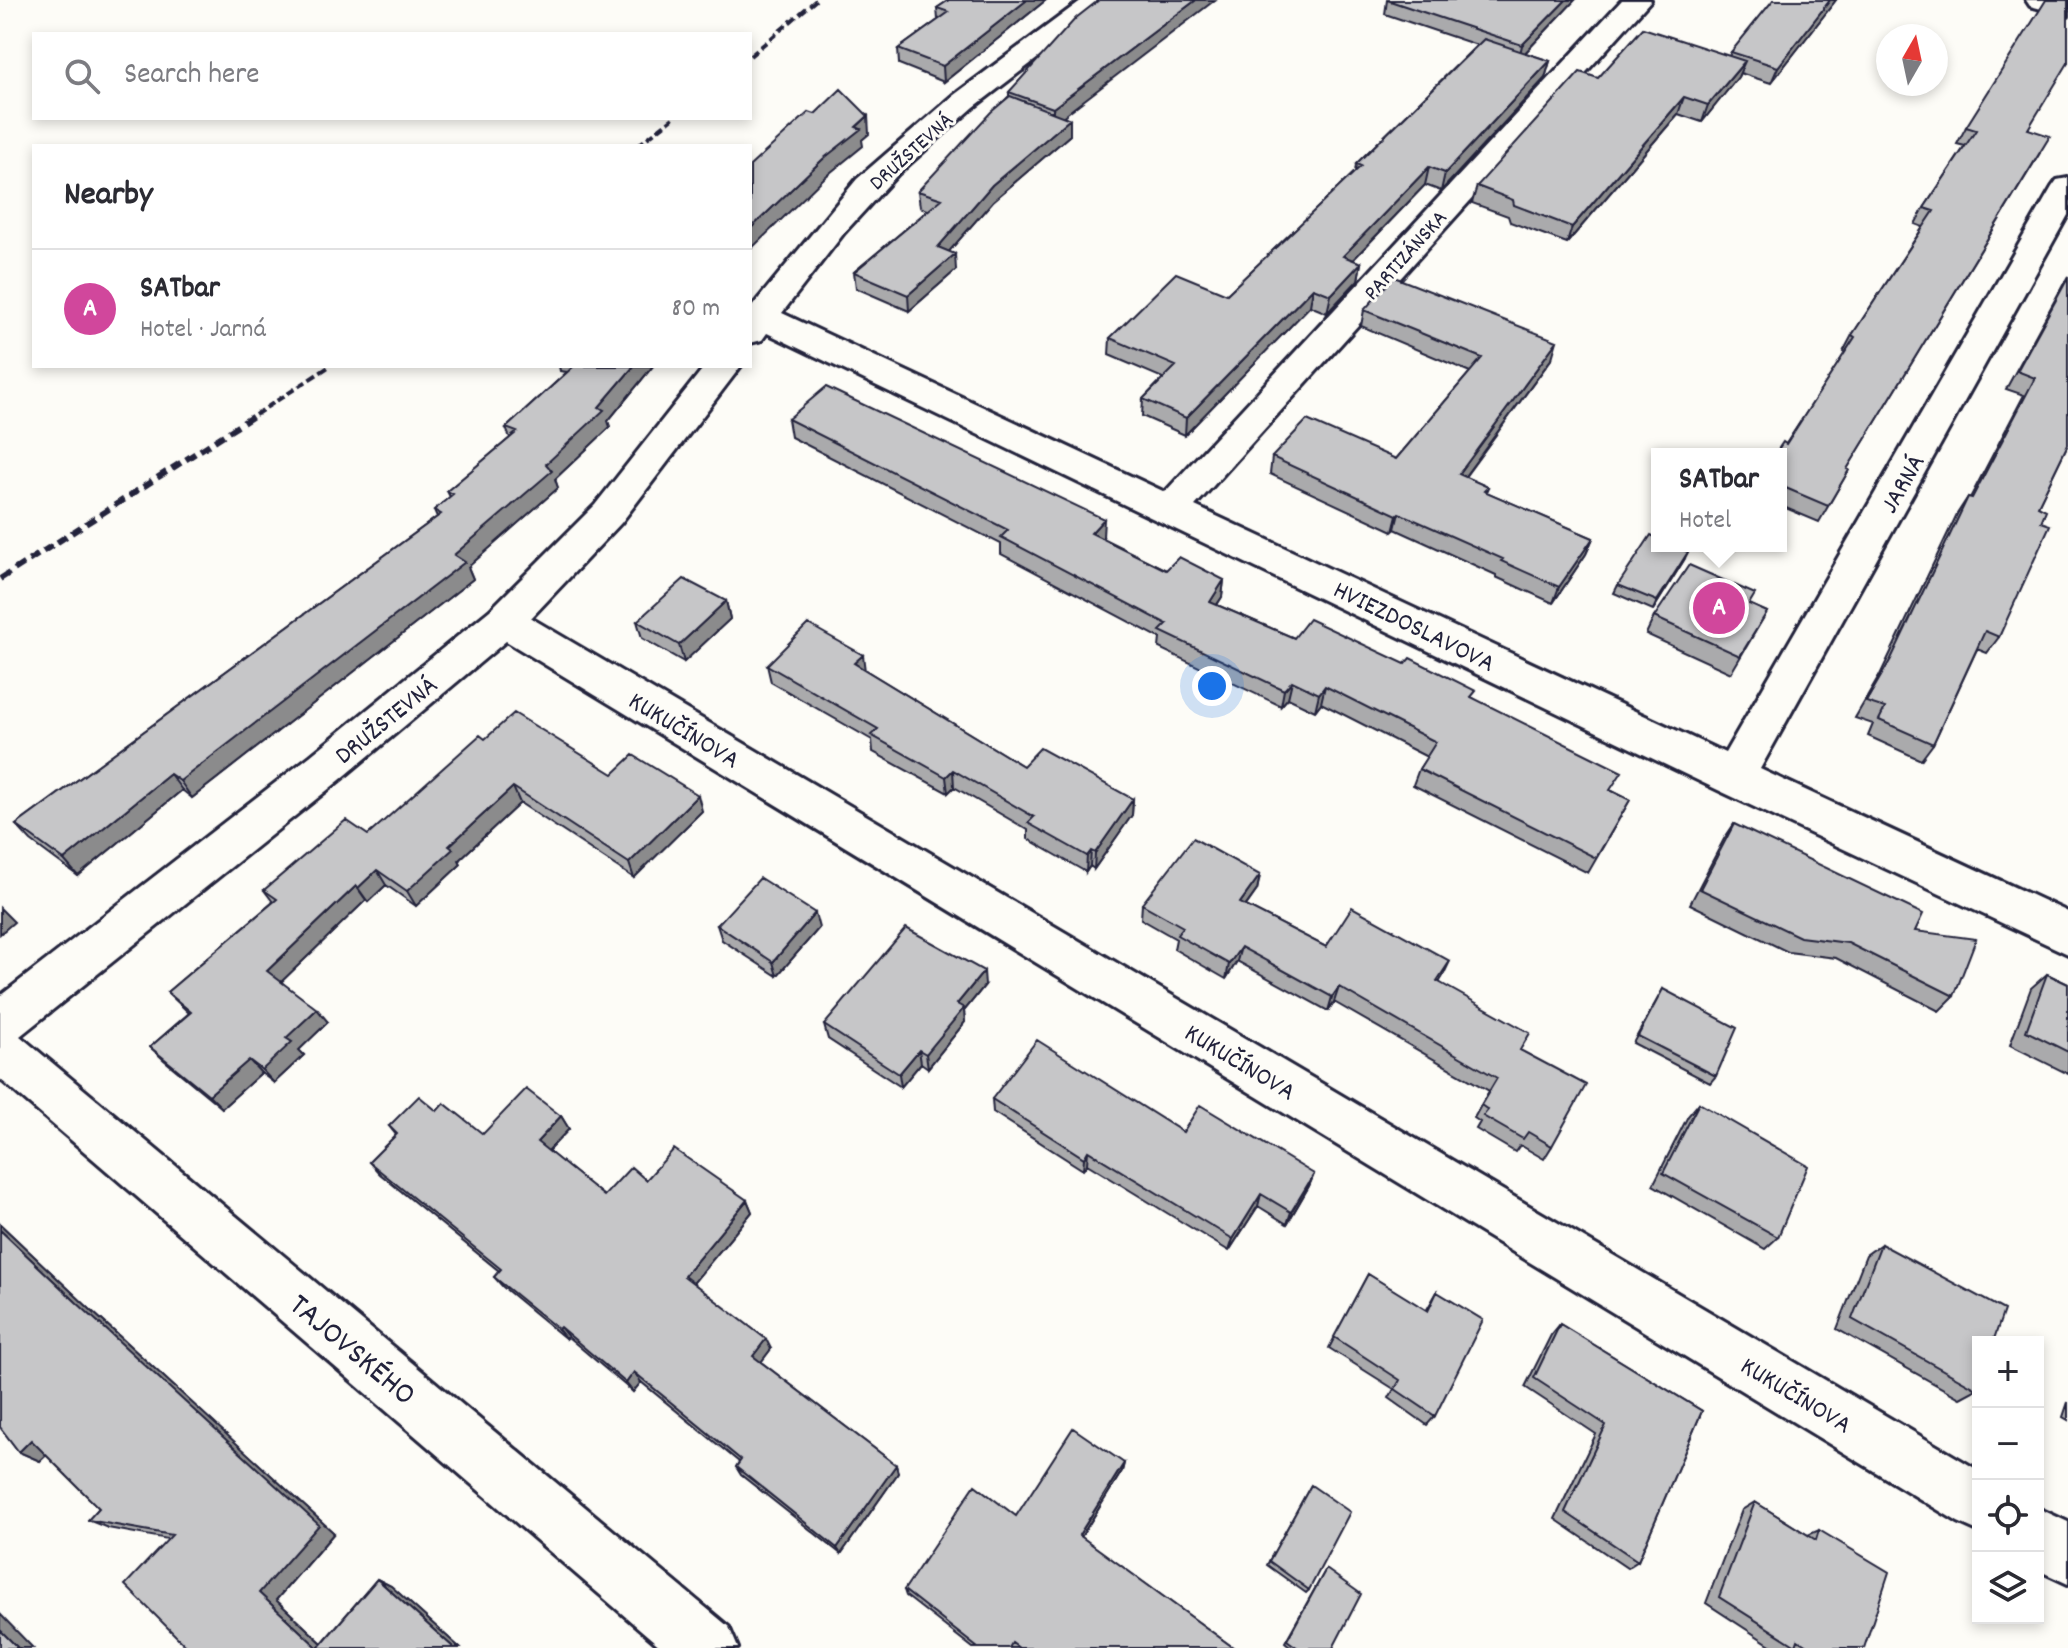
<!DOCTYPE html>
<meta charset="utf-8">
<style>
body{margin:0;font-family:Dekko,sans-serif;background:#f7f7f7;color:#2b2b33}
.controls{position:absolute;right:24px;bottom:24px;display:grid;overflow:hidden;border-radius:0px;box-shadow:0 4px 12px #0003}
.controls button{width:72px;height:72px;display:grid;place-items:center;padding:0;border:0;border-bottom:2px solid #e1e1e2;background:#fff;color:#2b2b33;font:40px sans-serif}
.compass{position:absolute;left:1876px;top:24px;width:72px;height:72px;border-radius:50%;background:#fff;box-shadow:0 4px 12px #0003;rotate:9deg}
.you{position:absolute;left:1212px;top:686px;width:28px;height:28px;margin:-20px;border:6px solid #fff;border-radius:50%;background:#1a73e8;box-shadow:0 0 0 12px #1a73e833}
.badge{display:grid;place-items:center;width:52px;height:52px;border-radius:50%;background:#d93025;color:#fff;font-size:26px;font-weight:700}
.pin{position:absolute;translate:-50% -50%;border:4px solid #fff;box-shadow:0 2px 8px #0006}
.popup{position:absolute;left:1651px;top:448px;width:136px;height:104px;box-sizing:border-box;display:grid;place-content:center;border-radius:0px;background:#fff;filter:drop-shadow(0 2px 6px #0005);font-size:26px;white-space:nowrap;color:#7c7c81}
.popup b{font-size:30px;color:#2b2b33}
.popup::after{content:'';position:absolute;left:50%;top:100%;margin-left:-16px;border:16px solid transparent;border-top-color:#fff}
.list{margin:0;padding:0;list-style:none}
h2{display:flex;justify-content:space-between;align-items:center;height:104px;margin:0;padding:0 32px;font-size:34px}
h2 small{font-size:26px;font-weight:400;color:#7c7c81}
.list li{display:grid;grid-template-columns:52px 1fr auto;gap:24px;align-items:center;box-sizing:border-box;height:120px;padding:0 32px;border-top:2px solid #e1e1e2}
.list b{display:block;font-size:30px;white-space:nowrap}
.list p{margin:0;font-size:26px;white-space:nowrap;color:#7c7c81}
.list em{font-size:26px;font-style:normal;color:#7c7c81}
.icon{flex:none;width:44px;height:44px;fill:none;stroke:currentColor;stroke-width:2;stroke-linecap:round;stroke-linejoin:round}
.map{position:relative;flex:none;width:2068px;height:1648px;overflow:hidden}
.search{position:absolute;background:#fff;box-shadow:0 4px 12px #0003;left:32px;top:32px;width:720px;height:88px;display:flex;align-items:center;gap:20px;box-sizing:border-box;padding:0 28px;border-radius:0px;color:#7c7c81;font-size:30px}
.panel{position:absolute;background:#fff;box-shadow:0 4px 12px #0003;left:32px;top:144px;width:720px;height:224px;border-radius:0px}
.map>svg:first-child{display:block}
.lines{fill:none;stroke-linecap:round;stroke-linejoin:round}
.street-casing{stroke:#22223b;stroke-width:6}
.secondary-casing{stroke:#22223b;stroke-width:6}
.street{fill:#fdfcf7;fill-rule:evenodd}
.secondary{fill:#fdfcf7;fill-rule:evenodd}
.rail-far1{stroke:#22223b;stroke-width:4;stroke-dasharray:9 4;stroke-linecap:butt}
.rail{stroke:#22223b;stroke-width:6;stroke-dasharray:11 6;stroke-linecap:butt}
.wall{fill:#aaaaac;stroke:#22223b;stroke-width:2}
.shaded-wall{fill:#8b8b8c;stroke:#22223b;stroke-width:2}
.building{fill:#c6c6c8;stroke:#22223b;stroke-width:2}
.labels{text-anchor:middle;stroke-width:6;stroke-linejoin:round;paint-order:stroke}
.far-street-label{font-size:22px;fill:#22223b;stroke:#fdfcf7}
.street-label{font-size:26px;fill:#22223b;stroke:#fdfcf7}
.near-street-label{font-size:32px;fill:#22223b;stroke:#fdfcf7}
</style>
<div class="map">
<svg width="2068" height="1648" viewBox="0 0 2068 1648">
<rect width="100%" height="100%" fill="#fdfcf7"/>
<filter id="ink" filterUnits="userSpaceOnUse"><feTurbulence type="fractalNoise" baseFrequency=".0125" numOctaves="2"/><feDisplacementMap in="SourceGraphic" scale="16" xChannelSelector="R" yChannelSelector="G"/><feConvolveMatrix kernelMatrix="1 2 1 2 8 2 1 2 1" color-interpolation-filters="sRGB"/></filter>
<g filter="url(#ink)">
<g class="lines">
<g class="street-casing">
<path id="street" d="M1082 0H1114L974 107 898 174 844 233 782 313 1165 492 1622 0H1651L1195 506 1725 753 2052 187 2057 180 2068 178V215L1760 769 2068 912V954L1718 790 767 333 762 340 750 343V309L857 179 954 95Z
M705 366H741L621 523 531 618 1978 1470V1531L1958 1522 506 641 340 780 20 1036 729 1627 738 1648H662L0 1079V996L310 756 490 610 595 505Z
M2038 1508 2068 1522V1584L2038 1570Z"/>
</g>
<g class="secondary-casing">
<path id="secondary" d="M2026 0H2068V16L2030 6Z"/>
</g>
<use href="#street" class="street"/>
<use href="#secondary" class="secondary"/>
<path class="rail-far1" d="M750 56 816 0
M637 146 673 118
M255 415 330 366"/>
<path class="rail" d="M0 579 258 413"/>
</g>
<path class="wall" d="M949 0H1046L944 82 899 64 898 49 938 20 937 8Z
M1099 0 1063 116 1070 119V135L993 201 949 251 956 270 909 311 856 288 854 272 928 210 920 207 918 191 1009 96V92Z
M1387 0H1575L1525 53 1550 61 1545 78 1441 191 1425 185 1353 260 1361 263 1358 280 1327 313 1310 306 1185 435 1142 416 1143 399 1163 378 1109 355 1110 338 1227 294 1355 172 1356 164 1477 45 1385 14Z
M1836 0 1771 83 1740 73 1738 77 1702 122 1678 114 1567 243 1510 222 1508 216 1472 203 1477 186 1598 78 1729 56 1731 52Z
M1966 127 2029 129 2040 153 1847 469 1849 470 1819 522 1781 506V454L1786 444 1845 353 1843 352 1852 335 1923 227 1915 224 1924 208 1965 146 1957 144Z
M2068 276V444L2038 506 2041 522 1999 637 1987 653 1977 649 1933 744 1921 760 1868 736 1873 724 1855 718 1880 675 1957 514 1968 497 1970 498 2024 395 2006 389Z
M1364 310 1552 358 1465 477 1488 487 1486 492 1593 538 1586 554 1553 603 1496 577V575L1395 529 1393 531 1270 474 1272 457 1396 459 1470 372 1361 326Z
M559 366H653L608 421 610 427 555 479 558 488 468 567 473 579 192 798 182 790 78 876 31 841 16 825 437 517 434 510 450 497 447 491 510 438 506 428 567 372 560 371Z
M788 419 1103 537 1102 538 1166 570 1224 580 1222 597 1217 605 1294 638 1473 698 1612 791 1630 800 1588 873 1413 785 1419 769 1427 757 1321 703 1315 711 1288 698 1281 706 1159 648 1160 638 1001 554V544L791 437Z
M1684 560 1653 610 1614 593 1618 585Z
M726 601 730 619 684 662 642 638 637 621Z
M1749 604 1767 612 1731 673 1646 634 1654 617Z
M767 665 865 670 1023 766 1133 799 1132 815 1094 869 1090 866 1086 872 1028 839V830L954 787 948 793 873 752 872 740 771 682Z
M485 739 702 811 634 878 520 803 459 860 461 864 416 906 386 885 368 902 366 900 281 982 328 1022 299 1050 304 1055 274 1083 261 1073 222 1108 164 1060 150 1047 189 1013 167 992 273 902 264 890 368 835Z
M1734 824 1915 931 1954 996 1939 1011 1836 958 1788 952 1690 904 1724 839Z
M1260 875 1257 890 1246 906 1326 947 1443 976 1439 982 1520 1050 1552 1146 1544 1159 1520 1145 1515 1152 1476 1129 1480 1122 1474 1118 1489 1091 1334 1002 1328 1011 1237 961 1226 979 1174 949 1176 939 1141 919 1142 904Z
M717 925 819 928 777 976 722 940Z
M2047 974 2068 984V1074L2010 1045 2031 988Z
M985 985 964 1011 965 1022 928 1068 921 1063 901 1087 828 1039 824 1025Z
M1663 989 1716 1076 1710 1083 1633 1043Z
M992 1099 1183 1132 1314 1174 1309 1186 1287 1224 1258 1206 1229 1251 1087 1164 1083 1170 993 1112Z
M1699 1103 1778 1237 1765 1249 1653 1185 1688 1116Z
M437 1111 483 1134 561 1116 569 1129 548 1151 604 1196 646 1180 747 1200 752 1212 693 1283 771 1349 761 1362 896 1465 898 1473 841 1554 741 1475 736 1467 739 1462 641 1382 633 1392 568 1337 566 1339 503 1287 494 1277 499 1271 380 1174 369 1162 396 1135 389 1126Z
M0 1224 94 1313 334 1533 276 1600 322 1643 377 1579 391 1586 460 1648H188L168 1539 108 1528 88 1520 99 1508 46 1455 40 1461 19 1452 0 1427Z
M1881 1244 1977 1389 1960 1398 1837 1329 1866 1255Z
M1368 1274 1426 1311 1437 1292 1435 1416 1427 1425 1389 1398 1394 1389 1329 1348Z
M1560 1324 1702 1411 1638 1561 1627 1568 1555 1519 1596 1434 1525 1387 1551 1335Z
M2068 1402V1420L2063 1417Z
M1124 1463 1122 1471 1081 1537 1234 1648H973L906 1596 904 1590 1016 1516Z
M1311 1485 1309 1590 1306 1593 1267 1565Z
M1755 1502 1808 1535 1819 1530 1864 1648H1775L1706 1603 1742 1510Z
M1326 1569 1333 1648H1292L1285 1642Z"/>
<path class="shaded-wall" d="M1027 0H1046L944 82 943 66Z
M1196 0H1215L1053 124V108Z
M1566 0H1575L1519 59 1522 45Z
M1830 0H1836L1771 83 1778 67Z
M1550 61 1545 78 1441 191 1445 173Z
M1745 61 1738 77 1702 122 1708 105Z
M1684 97 1678 114 1567 243 1572 227Z
M868 116 869 134 862 140 863 146 825 177 750 250V229Z
M1070 119V135L993 201 939 263 938 247 992 185Z
M1429 167 1425 185 1340 273 1343 256Z
M955 254 956 270 909 311 908 295Z
M1361 263 1358 280 1327 313 1331 295Z
M1313 288 1310 306 1185 435 1186 418Z
M1557 341 1552 358 1454 491 1459 474Z
M634 366H653L608 421 610 427 555 479 558 488 468 567 473 579 192 798 180 781 454 555 546 464 599 407Z
M1399 513 1395 529 1393 531 1397 515Z
M1104 519 1103 537 1090 550 1091 533Z
M1593 538 1586 554 1553 603 1559 587Z
M1688 552 1684 560 1653 610 1657 601Z
M1224 580 1222 597 1207 619 1210 602Z
M726 601 730 619 684 662 679 645Z
M863 655 865 671 854 663Z
M1292 681 1288 698 1281 706 1284 690Z
M1325 686 1321 703 1315 711 1319 694Z
M953 770 954 787 948 793 946 777Z
M170 774 182 790 78 876 64 860Z
M513 787 520 803 459 860 461 864 416 906 407 891 449 846Z
M698 795 702 811 634 878 629 863Z
M1133 799 1132 815 1094 869 1095 853Z
M1091 851 1090 866 1086 872 1087 856Z
M377 870 386 885 368 902 358 888Z
M1260 875 1257 890 1237 918 1240 903Z
M356 886 366 900 278 985 267 971Z
M0 908 14 922 0 934Z
M815 913 819 928 777 976 773 962Z
M1241 947 1237 961 1226 979 1229 964Z
M1450 961 1443 976 1431 996 1437 981Z
M984 971 985 985 964 1011 965 1022 928 1068 926 1054 957 1004Z
M1339 987 1334 1002 1328 1011 1332 997Z
M317 1009 328 1022 299 1050 304 1055 274 1083 262 1070 286 1038Z
M919 1050 921 1063 901 1087 899 1074Z
M249 1060 261 1073 222 1108 209 1095Z
M561 1116 569 1129 545 1154 537 1142Z
M1088 1151 1087 1164 1083 1170 1084 1158Z
M1314 1174 1309 1186 1287 1224 1291 1212Z
M1261 1194 1258 1206 1229 1251 1233 1239Z
M747 1200 752 1212 690 1287 684 1276Z
M0 1224 94 1313 334 1533 276 1600 327 1648H318L259 1593 75 1301 0 1230Z
M560 1327 568 1337 566 1339 558 1329Z
M766 1339 771 1349 758 1366 753 1356Z
M634 1372 641 1382 633 1392 626 1383Z
M31 1440 52 1450 40 1461 19 1452Z
M1124 1463 1122 1471 1078 1542 1079 1535Z
M896 1465 898 1473 841 1554 837 1548Z
M377 1579 391 1586 460 1648H454Z
M0 1614 33 1648H18L0 1630Z"/>
<path class="building" d="M949 0H1027L943 66 898 49 949 12 937 8Z
M1099 0H1196L1053 108 1009 92 1076 18Z
M1387 0H1566L1522 45Z
M1773 0H1830L1778 67 1731 52Z
M2046 0H2068V63L2028 129 2050 136 1847 469 1849 470 1828 506 1781 486V454H1775L1783 442 1786 444 1855 337 1852 335 1934 211 1924 208 1976 130 1966 127Z
M1643 28 1745 61 1708 105 1684 97 1572 227 1514 205 1513 200 1477 186 1580 72 1598 78Z
M1484 39 1550 61 1445 173 1429 167 1343 256 1361 263 1331 295 1313 288 1186 418 1143 399 1176 366 1110 338 1176 273 1227 294 1361 166 1356 164Z
M841 89 868 116 856 127 861 129 823 159 750 229V166L809 112 815 114Z
M1010 96 1070 119 992 185 938 247 955 254 908 295 854 272 942 199 918 191 991 112Z
M1394 277 1557 341 1459 474 1488 487 1484 491 1593 538 1559 587 1501 561 1503 559 1399 513 1397 515 1272 457 1307 420 1396 459 1482 358 1364 310Z
M2068 278V444L2038 506 2046 510 2041 522 2050 525 1999 637 1985 631 1933 744 1879 720 1885 708 1866 702 1891 659 1968 497 1972 498 2035 378 2017 371Z
M574 366H634L599 407 604 410 546 464 552 471 454 555 465 562 180 781 170 774 64 860 16 825 441 514 434 510 453 494 447 491 517 432 506 428Z
M826 387 1104 519 1091 533 1166 570 1179 557 1224 580 1210 602 1294 638 1309 619 1405 664 1410 658 1476 691 1471 697 1622 772 1610 790 1630 800 1596 858 1419 769 1436 742 1325 686 1319 694 1292 681 1284 690 1160 631 1167 624 1001 537 1008 530 788 419Z
M1651 535 1657 538V546H1676L1688 552 1657 601 1618 585Z
M1689 565 1755 594 1749 604 1767 612 1740 656 1654 617Z
M684 579 726 601 679 645 637 621Z
M808 624 863 655 854 663 1023 766 1040 748 1133 799 1095 853 1091 851 1087 856 1028 823 1034 817 953 770 946 777 871 735 878 729 767 665Z
M514 713 613 774 633 755 698 795 629 863 513 787 449 846 453 849 407 891 377 870 358 888 356 886 267 971 317 1009 286 1038 292 1042 262 1070 249 1060 209 1095 150 1047 191 1012 167 992 277 899 264 890 346 820 368 835 480 735 485 739Z
M1734 824 1923 914 1915 931 1976 939 1954 996 1848 943 1800 937 1700 889Z
M1193 838 1260 875 1240 903 1326 947 1352 907 1450 961 1437 981 1530 1033 1520 1050 1586 1085 1552 1146 1528 1132 1523 1139 1483 1116 1488 1110 1481 1105 1497 1078 1339 987 1332 997 1241 947 1229 964 1177 935 1183 927 1142 904Z
M760 878 815 913 773 962 717 925Z
M906 928 984 971 957 1004 964 1008 926 1054 919 1050 899 1074 824 1025Z
M2047 974 2068 984V1052L2026 1031Z
M1663 989 1737 1028 1716 1076 1638 1036Z
M1037 1040 1183 1132 1200 1105 1314 1174 1291 1212 1261 1194 1233 1239 1088 1151 1084 1158 992 1099Z
M526 1089 561 1116 537 1142 604 1196 631 1167 646 1180 674 1149 747 1200 684 1276 766 1339 753 1356 896 1465 837 1548 736 1467 741 1460 634 1372 626 1383 560 1327 558 1329 494 1277 501 1269 369 1162 397 1134 389 1126 419 1096 437 1111 444 1103 483 1134Z
M1699 1103 1808 1166 1778 1237 1663 1173Z
M0 1230 75 1301 319 1525 259 1593 318 1648H188L125 1585 172 1535 88 1520 99 1508 31 1440 19 1452 0 1427Z
M1881 1244 2004 1310 1993 1342H1978V1385L1977 1389 1852 1319Z
M1368 1274 1428 1311 1437 1292 1483 1320 1435 1416 1395 1389 1400 1380 1334 1337Z
M1560 1324 1702 1411 1638 1561 1565 1512 1606 1425 1534 1378Z
M1073 1428 1124 1463 1079 1535 1234 1648H1019L1012 1643 1009 1648H978L904 1590 975 1485 1016 1516Z
M1311 1485 1350 1512 1309 1590 1269 1561Z
M1755 1502 1816 1540 1819 1530 1889 1572 1864 1648H1810L1798 1640 1796 1646 1719 1597Z
M1326 1569 1361 1594 1333 1648H1298L1287 1640Z
M377 1579 454 1648H318Z
M0 1630 18 1648H0Z"/>
</g>
<g class="labels">
<g class="far-street-label">
<text transform="translate(910 150) rotate(-42)" y="8">DRUŽSTEVNÁ</text>
<text transform="translate(1404 254) rotate(-48)" y="8">PARTIZÁNSKA</text>
</g>
<g class="street-label">
<text transform="translate(1901 483) rotate(-60)" y="9">JARNÁ</text>
<text transform="translate(1415 625) rotate(26)" y="9">HVIEZDOSLAVOVA</text>
<text transform="translate(385 719) rotate(-39)" y="9">DRUŽSTEVNÁ</text>
<text transform="translate(685 729) rotate(31)" y="9">KUKUČÍNOVA</text>
<text transform="translate(1241 1061) rotate(31)" y="9">KUKUČÍNOVA</text>
<text transform="translate(1797 1394) rotate(31)" y="9">KUKUČÍNOVA</text>
</g>
<g class="near-street-label">
<text transform="translate(354 1348) rotate(40)" y="11">TAJOVSKÉHO</text>
</g>
</g>
</svg>
<div class="controls">
<button>+</button>
<button>−</button>
<button><svg class="icon" aria-label="locate" viewBox="0 0 24 24"><circle cx="12" cy="12" r="6"/><path d="M12 2v4M12 18v4M2 12h4M18 12h4"/></svg></button>
<button><svg class="icon" aria-label="layers" viewBox="0 0 24 24"><path d="M12 4l9 5-9 5-9-5zM3 14l9 5 9-5"/></svg></button>
</div>
<svg class="compass" viewBox="-18 -18 36 36"><path d="M0-13l5 13h-10z" fill="#e53935"/><path d="M0 13l5-13h-10z" fill="#7c7c81"/></svg>
<div class="you"></div>
<div class="pin badge" style="left:1719px;top:608px;background:#d1479c">A</div>
<div class="popup"><b>SATbar</b>Hotel</div>
<div class="search"><svg class="icon" aria-label="search" viewBox="0 0 24 24"><circle cx="10" cy="10" r="6"/><path d="M15 15l6 6"/></svg>Search here</div>
<section class="panel">
<h2>Nearby<small></small></h2>
<ul class="list">
<li><span class="badge" style="background:#d1479c">A</span><div><b>SATbar</b><p>Hotel · Jarná</p></div><em>80 m</em></li>
</ul>
</section>
</div>
